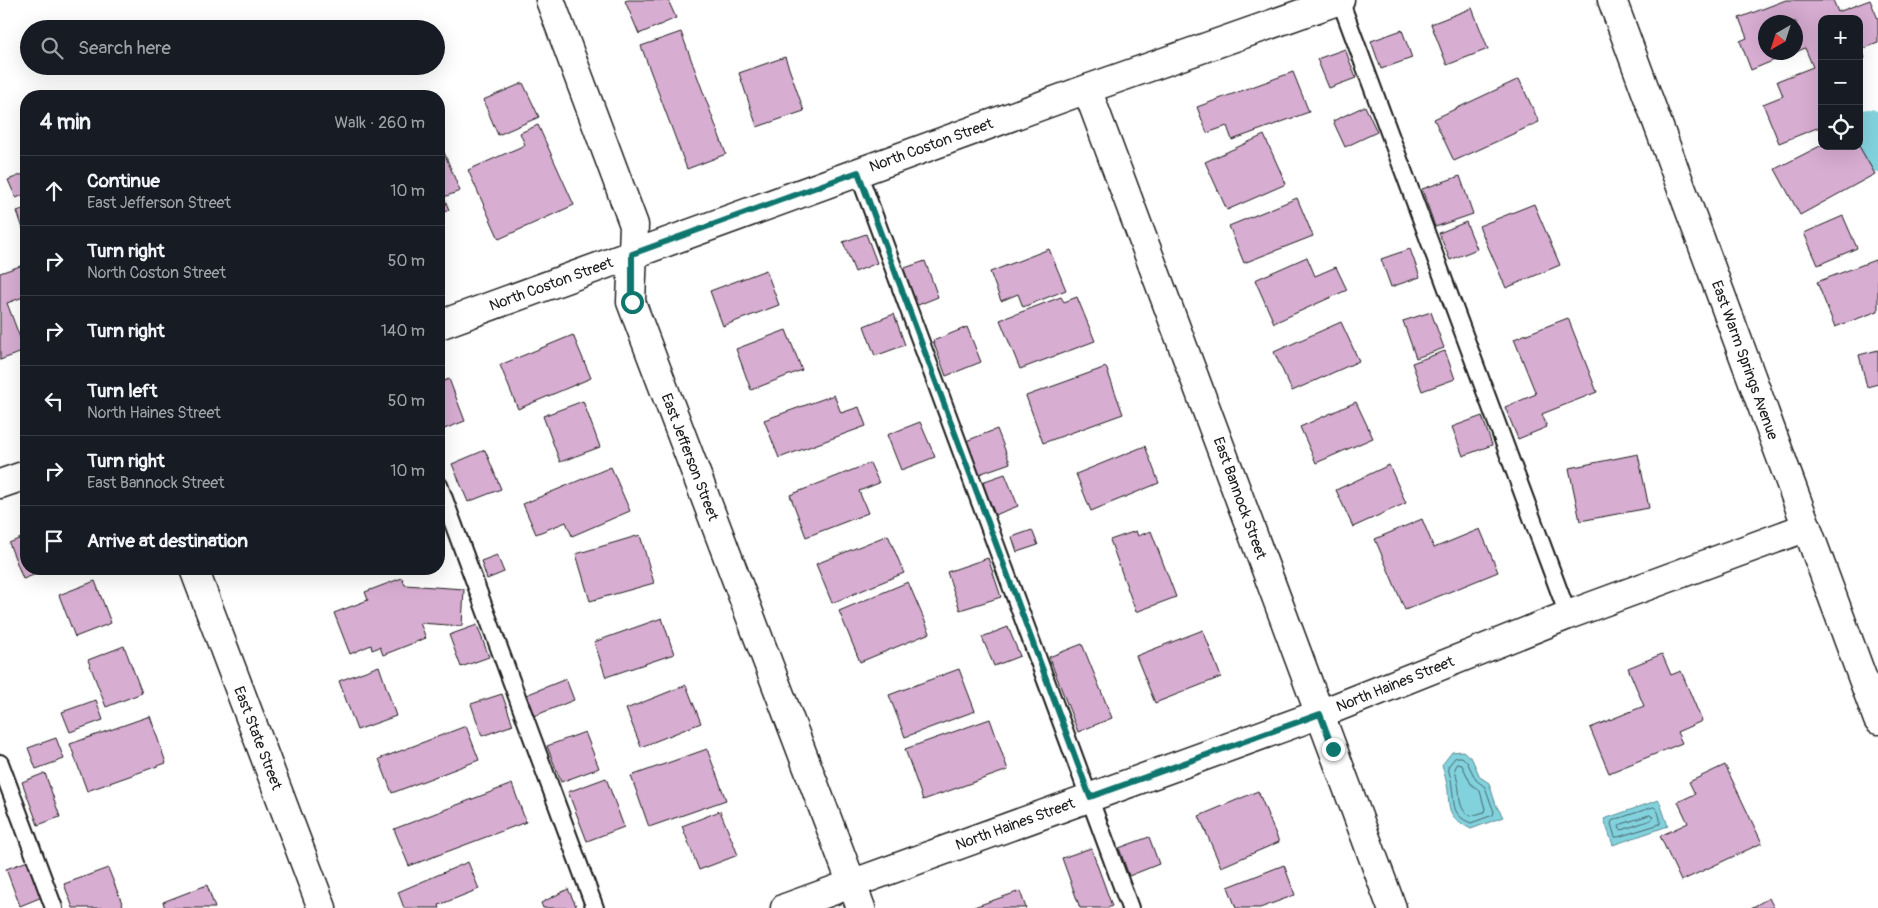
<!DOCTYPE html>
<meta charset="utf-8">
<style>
body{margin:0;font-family:Pangolin,sans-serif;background:#242831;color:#f1f3f6}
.controls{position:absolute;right:15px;top:15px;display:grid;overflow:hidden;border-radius:10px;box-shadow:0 5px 20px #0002}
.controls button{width:45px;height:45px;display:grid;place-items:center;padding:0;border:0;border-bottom:1px solid #363941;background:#171b24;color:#f1f3f6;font:25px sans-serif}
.compass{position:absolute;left:1758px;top:15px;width:45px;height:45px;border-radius:50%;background:#171b24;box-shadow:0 5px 20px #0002;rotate:219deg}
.stop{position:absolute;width:15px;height:15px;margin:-11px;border:4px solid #0f766e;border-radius:50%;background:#fff}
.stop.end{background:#0f766e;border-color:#fff;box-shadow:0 1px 5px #0008}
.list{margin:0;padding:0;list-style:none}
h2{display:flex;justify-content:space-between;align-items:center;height:65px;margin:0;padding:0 20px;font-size:21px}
h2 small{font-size:16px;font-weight:400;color:#9ea1a6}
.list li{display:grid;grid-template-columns:32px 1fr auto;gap:15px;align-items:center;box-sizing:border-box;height:70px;padding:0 20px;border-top:1px solid #363941}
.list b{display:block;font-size:19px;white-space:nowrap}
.list p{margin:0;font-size:16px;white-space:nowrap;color:#9ea1a6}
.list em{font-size:16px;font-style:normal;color:#9ea1a6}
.icon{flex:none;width:28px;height:28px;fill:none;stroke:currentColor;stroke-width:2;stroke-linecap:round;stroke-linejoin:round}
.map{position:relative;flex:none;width:1878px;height:908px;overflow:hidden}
.search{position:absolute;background:#171b24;box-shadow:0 5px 20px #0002;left:20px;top:20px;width:425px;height:55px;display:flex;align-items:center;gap:12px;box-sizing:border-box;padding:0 18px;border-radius:28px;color:#9ea1a6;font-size:19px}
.panel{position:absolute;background:#171b24;box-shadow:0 5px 20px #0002;left:20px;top:90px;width:425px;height:485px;border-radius:20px}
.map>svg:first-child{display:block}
.water{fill:#82d2de;stroke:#598990}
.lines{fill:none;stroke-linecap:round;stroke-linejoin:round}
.shore{stroke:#45656a;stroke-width:1}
.canal{stroke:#82d2de;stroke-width:34}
.building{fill:#d7add2;stroke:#1c1c1c}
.lane-casing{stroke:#1c1c1c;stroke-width:20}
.street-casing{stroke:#1c1c1c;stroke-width:31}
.secondary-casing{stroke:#1c1c1c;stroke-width:31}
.lane{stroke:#fff;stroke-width:16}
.street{stroke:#fff;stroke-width:28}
.secondary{stroke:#fff;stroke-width:28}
.route{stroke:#0f766e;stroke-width:6}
.labels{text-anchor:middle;stroke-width:5;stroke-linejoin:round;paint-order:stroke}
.street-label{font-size:15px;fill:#1c1c1c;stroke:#fff}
</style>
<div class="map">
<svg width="1878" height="908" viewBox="0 0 1878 908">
<rect width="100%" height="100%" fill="#fff"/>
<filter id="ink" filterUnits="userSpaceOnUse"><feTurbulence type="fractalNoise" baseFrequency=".02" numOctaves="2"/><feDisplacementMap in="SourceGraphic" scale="10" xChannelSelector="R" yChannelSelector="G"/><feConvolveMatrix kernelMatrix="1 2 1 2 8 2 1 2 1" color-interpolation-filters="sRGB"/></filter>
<g filter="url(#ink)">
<path class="water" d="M1463 751 1472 759 1480 777 1489 783 1496 805 1503 817 1471 829C1449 817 1449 813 1448 790 1447 782 1444 773 1442 765L1452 752Z
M1659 800 1668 826 1613 845 1604 819Z"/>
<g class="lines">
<path class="shore" d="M1456 757H1462L1467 762 1476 780 1485 787 1494 812 1493 815 1471 823C1451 815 1455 805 1452 787 1452 780 1449 774 1448 767Z
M1458 764 1462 765 1471 784 1480 791 1485 809 1484 812 1471 816C1457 809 1461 797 1458 784 1457 779 1456 774 1455 769Z
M1654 807C1658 809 1661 819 1660 824L1618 837H1615L1611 824 1612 821Z
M1650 815 1653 817 1651 820 1622 830 1619 828 1620 825Z"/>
<path class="canal" d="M1869 126 1878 155"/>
</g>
<path class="building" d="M628 0H668L676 18 639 34 625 1Z
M1786 0H1833L1838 12 1870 0 1878 19V43L1862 49 1865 58 1859 61V19H1822V126L1779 143 1763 104 1783 96 1777 81 1813 67 1805 48 1796 52V22H1766V52H1794L1751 70 1740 41 1747 38 1739 18Z
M1472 8 1488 49 1447 65 1431 24Z
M1402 30 1412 58 1381 69 1371 41Z
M681 32 726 154 687 169 641 46Z
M1345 49 1356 78 1329 88 1317 59Z
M785 57 804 111 757 127 739 73Z
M1293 72 1309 112 1232 140 1227 126 1207 133 1197 107Z
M1519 79 1539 122 1454 161 1434 119Z
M523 83 539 117 498 135 483 100Z
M1365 106 1377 132 1345 147 1333 121Z
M538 125 574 205 499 239 468 170 525 145 520 133Z
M1264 135 1286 184 1227 210 1205 162Z
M439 140 460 191 444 197 449 210 439 214Z
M1822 145V146H1859L1875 174 1800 215 1775 169Z
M26 173V194L16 198 8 180Z
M1460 176 1473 214 1435 227 1422 189Z
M1297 198 1313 236 1244 263 1229 226Z
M1534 204 1560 265 1506 288 1479 226Z
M26 208V237L17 211Z
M1843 216 1857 248 1818 265 1804 233Z
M1466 222 1477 249 1450 260 1439 233Z
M866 234 877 263 855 272 843 242Z
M1049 249 1066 290 1023 307 1018 294 1001 301 990 272Z
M1410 249 1420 277 1391 287 1381 259Z
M1307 257 1315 276 1336 267 1347 290 1274 323 1255 280Z
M1875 260 1878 268V311L1835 327 1817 282Z
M925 261 938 297 913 307 899 270Z
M26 264V296L7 303 25 351 0 360V273Z
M766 270 779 305 723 326 710 291Z
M1061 297 1064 302 1077 297 1095 341 1020 369 1000 320Z
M1431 312 1444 348 1416 358 1403 321Z
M894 314 905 345 875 356 864 326Z
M1568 318 1597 392 1542 414 1547 427 1518 439 1505 407 1536 394 1514 339Z
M1341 322 1359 361 1292 391 1274 352Z
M967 327 981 362 946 376 933 341Z
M786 330 802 370 751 390 736 349Z
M573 335 591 378 518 409 500 365Z
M1878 350V384L1867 387 1859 355Z
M1445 351 1455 379 1422 391 1412 363Z
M1106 367 1123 414 1043 443 1026 396Z
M449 379 465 421 439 431V383Z
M834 395 841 413 859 407 866 426 779 458 764 420Z
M583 401 600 447 560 462 543 416Z
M1356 402 1373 438 1316 463 1300 427Z
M1482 416 1492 445 1463 456 1452 427Z
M920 422 935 457 901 470 887 435Z
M997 429 1010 463 979 474 966 441Z
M1145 446 1159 483 1091 511 1076 474Z
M485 450 501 489 468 502 452 464Z
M1638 454 1649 508 1580 521 1569 468Z
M870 463 879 483 859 491 868 513 806 537 790 495Z
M1389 465 1406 503 1353 527 1336 490Z
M611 467 630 511 572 536 566 522 536 534 523 504Z
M1005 474 1018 506 995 515 982 482Z
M1422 519 1434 548 1480 529 1498 572 1405 610 1375 539Z
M1032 530 1038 545 1017 552 1012 537Z
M1136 531 1138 536 1151 531 1176 597 1136 612 1110 540Z
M640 535 654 583 590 601 576 554Z
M888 535 904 573 832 603 816 564Z
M26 536V569H50L23 579 9 543Z
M497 555 504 572 487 579 481 561Z
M988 558 1001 597 960 610 947 572Z
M402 578 405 585 464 589 462 626 420 623 426 638 383 655 380 647 372 650 371 645 350 654 334 613 368 600 365 592Z
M95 581 111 623 75 637 59 595Z
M908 582 930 633 860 662 839 611Z
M662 618 674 654 606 677 594 642Z
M477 625 489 657 461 667 449 635Z
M1008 627 1020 656 994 666 982 637Z
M1203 630 1221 677 1155 703 1136 656Z
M1082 644 1112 718 1078 732 1049 657Z
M124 646 142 693 106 707 88 660Z
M1662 654 1671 675 1681 671 1702 721 1677 732 1682 743 1609 773 1590 728 1644 706 1628 668Z
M379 666 396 716 357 730 339 681Z
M959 669 975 711 905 737 889 695Z
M566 679 574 700 534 716 526 695Z
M686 685 701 723 641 747 626 709Z
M502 694 513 725 482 736 471 704Z
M96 700 103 720 70 732 62 712Z
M150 716 166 763 87 791 70 744Z
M990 719 1008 770 923 800 905 749Z
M466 726 479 760 392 793 379 759Z
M585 732 599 768 561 782 547 746Z
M56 738 64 759 36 769 28 748Z
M707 749 726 800 649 827 631 776Z
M1725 765 1762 843 1681 881 1660 836 1688 823 1678 802 1695 794 1689 782Z
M45 773 60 817 38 825 22 782Z
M606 778 624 827 587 841 568 792Z
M512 784 526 822 409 866 394 829Z
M1258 791 1279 842 1221 867 1199 816Z
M720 811 738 855 699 870 682 826Z
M1149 837 1159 864 1129 876 1119 848Z
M1091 848 1112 906 1108 908H1080L1062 858Z
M28 861 42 897 20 906 6 869Z
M468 862 479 889 439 905 440 908H404L398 892Z
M1284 865 1295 895 1260 908H1236L1228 887Z
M108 868 124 908H73L64 884Z
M207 885 215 908H165L163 902Z
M568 889 577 908H543L541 903Z
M1020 891 1026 908H971Z
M1769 898 1774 908H1751Z"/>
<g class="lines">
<g class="lane-casing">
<path id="lane" d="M1340 0 1568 615
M858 172 1130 908
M439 485 595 908
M0 763 54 908"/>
</g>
<g class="street-casing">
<path id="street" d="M550 0 634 225 631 302 861 908
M1087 89 1392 908
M439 325 1087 89 1340 0
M0 484 26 475
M194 569 322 908
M785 908 1320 714 1568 615 1807 527"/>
</g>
<g class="secondary-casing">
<path id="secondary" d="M1612 0 1878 720"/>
</g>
<use href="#lane" class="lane"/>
<use href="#street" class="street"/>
<use href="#secondary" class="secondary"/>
</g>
</g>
<g class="lines" filter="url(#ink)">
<path class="route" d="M632 302V254L858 172 1090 797 1320 714 1333 749"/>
</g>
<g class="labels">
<g class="street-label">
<text transform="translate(931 145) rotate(-20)" y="5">North Coston Street</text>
<text transform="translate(551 284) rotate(-20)" y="5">North Coston Street</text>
<text transform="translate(1745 360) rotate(70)" y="5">East Warm Springs Avenue</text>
<text transform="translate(690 457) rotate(69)" y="5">East Jefferson Street</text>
<text transform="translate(1240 498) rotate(70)" y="5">East Bannock Street</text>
<text transform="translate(1395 684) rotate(-22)" y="5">North Haines Street</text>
<text transform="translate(258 738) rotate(69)" y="5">East State Street</text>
<text transform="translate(1015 824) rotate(-20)" y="5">North Haines Street</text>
</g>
</g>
</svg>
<div class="controls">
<button>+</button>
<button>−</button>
<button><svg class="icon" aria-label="locate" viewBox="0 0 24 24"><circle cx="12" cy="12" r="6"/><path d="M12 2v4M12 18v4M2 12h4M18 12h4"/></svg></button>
</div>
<svg class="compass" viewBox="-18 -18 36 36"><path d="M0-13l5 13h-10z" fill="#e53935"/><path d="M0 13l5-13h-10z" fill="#9ea1a6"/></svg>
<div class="stop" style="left:632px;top:302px"></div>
<div class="stop end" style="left:1333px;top:749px"></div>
<div class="search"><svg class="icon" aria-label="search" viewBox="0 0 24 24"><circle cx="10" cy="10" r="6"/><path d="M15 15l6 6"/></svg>Search here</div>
<section class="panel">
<h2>4 min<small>Walk · 260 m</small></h2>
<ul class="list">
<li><svg class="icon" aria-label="ahead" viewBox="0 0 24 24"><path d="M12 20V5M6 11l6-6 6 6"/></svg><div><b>Continue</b><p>East Jefferson Street</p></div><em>10 m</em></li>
<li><svg class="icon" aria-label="right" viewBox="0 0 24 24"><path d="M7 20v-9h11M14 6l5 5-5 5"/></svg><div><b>Turn right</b><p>North Coston Street</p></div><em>50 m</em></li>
<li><svg class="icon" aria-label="right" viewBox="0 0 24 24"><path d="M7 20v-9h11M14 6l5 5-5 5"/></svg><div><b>Turn right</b></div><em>140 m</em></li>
<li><svg class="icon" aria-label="left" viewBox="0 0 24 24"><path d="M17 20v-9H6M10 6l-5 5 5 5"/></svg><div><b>Turn left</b><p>North Haines Street</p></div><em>50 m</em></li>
<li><svg class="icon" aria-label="right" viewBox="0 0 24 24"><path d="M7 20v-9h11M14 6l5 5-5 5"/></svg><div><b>Turn right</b><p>East Bannock Street</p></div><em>10 m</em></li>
<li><svg class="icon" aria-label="arrive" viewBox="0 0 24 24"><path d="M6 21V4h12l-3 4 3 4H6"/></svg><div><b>Arrive at destination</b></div></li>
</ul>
</section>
</div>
